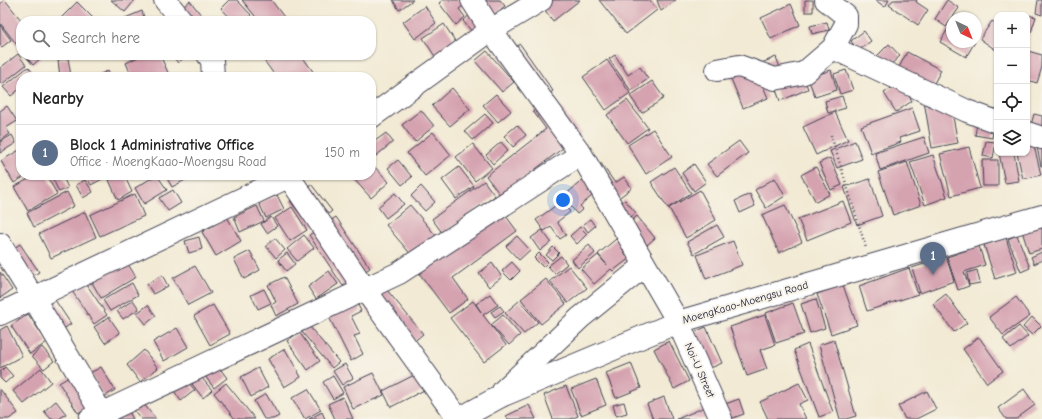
<!DOCTYPE html>
<meta charset="utf-8">
<style>
body{margin:0;font-family:"Comic Neue",sans-serif;background:#f2f2f2;color:#222}
.controls{position:absolute;right:12px;top:12px;display:grid;overflow:hidden;border-radius:8px;box-shadow:0 1px 3px #0004}
.controls button{width:36px;height:36px;display:grid;place-items:center;padding:0;border:0;border-bottom:1px solid #e0e0e0;background:#fff;color:#222;font:20px sans-serif}
.compass{position:absolute;left:946px;top:12px;width:36px;height:36px;border-radius:50%;background:#fff;box-shadow:0 1px 3px #0004;rotate:137deg}
.you{position:absolute;left:563px;top:200px;width:14px;height:14px;margin:-10px;border:3px solid #fff;border-radius:50%;background:#1a73e8;box-shadow:0 0 0 6px #1a73e833}
.badge{display:grid;place-items:center;width:26px;height:26px;border-radius:50%;background:#b5179e;color:#fff;font-size:13px;font-weight:700}
.pin{position:absolute;translate:-50% -33px;filter:drop-shadow(0 1px 2px #0008)}
.pin::after{content:'';position:absolute;top:21px;width:14px;height:12px;background:inherit;clip-path:polygon(0 0,100% 0,50% 100%)}
.list{margin:0;padding:0;list-style:none}
h2{display:flex;justify-content:space-between;align-items:center;height:52px;margin:0;padding:0 16px;font-size:17px}
h2 small{font-size:13px;font-weight:400;color:#767676}
.list li{display:grid;grid-template-columns:26px 1fr auto;gap:12px;align-items:center;box-sizing:border-box;height:56px;padding:0 16px;border-top:1px solid #e0e0e0}
.list b{display:block;font-size:15px;white-space:nowrap}
.list p{margin:0;font-size:13px;white-space:nowrap;color:#767676}
.list em{font-size:13px;font-style:normal;color:#767676}
.icon{flex:none;width:22px;height:22px;fill:none;stroke:currentColor;stroke-width:2;stroke-linecap:round;stroke-linejoin:round}
.map{position:relative;flex:none;width:1042px;height:419px;overflow:hidden}
.search{position:absolute;background:#fff;box-shadow:0 1px 3px #0004;left:16px;top:16px;width:360px;height:44px;display:flex;align-items:center;gap:10px;box-sizing:border-box;padding:0 14px;border-radius:16px;color:#767676;font-size:15px}
.panel{position:absolute;background:#fff;box-shadow:0 1px 3px #0004;left:16px;top:72px;width:360px;height:108px;border-radius:16px}
.map>svg:first-child{display:block}
.building{fill:#d5a2b0}
.lines{fill:none;stroke-linecap:round;stroke-linejoin:round}
.minor-casing{stroke:#414052;stroke-width:24}
.major-casing{stroke:#414052;stroke-width:24}
.path{stroke:#414052;stroke-width:2.5;stroke-dasharray:1 3;stroke-linecap:butt}
.minor{stroke:#fff;stroke-width:22}
.major{stroke:#fff;stroke-width:22}
.labels{text-anchor:middle;stroke-width:4;stroke-linejoin:round;paint-order:stroke}
.street-label{font-size:11px;fill:#22223b;stroke:#f7f3e8}
</style>
<div class="map">
<svg width="1042" height="419" viewBox="0 0 1042 419">
<rect width="100%" height="100%" fill="#f7f3e8"/>
<filter id="ink" filterUnits="userSpaceOnUse"><feTurbulence type="fractalNoise" baseFrequency=".025" numOctaves="2"/><feDisplacementMap in="SourceGraphic" scale="8" xChannelSelector="R" yChannelSelector="G"/><feConvolveMatrix kernelMatrix="1 2 1 2 8 2 1 2 1" color-interpolation-filters="sRGB"/></filter>
<filter id="wash" filterUnits="userSpaceOnUse"><feTurbulence type="fractalNoise" baseFrequency=".012" numOctaves="4" result="noise"/><feDisplacementMap in="SourceGraphic" scale="16" xChannelSelector="R" yChannelSelector="G"/><feGaussianBlur stdDeviation="0.9" result="paint"/><feColorMatrix in="noise" values="0 0 0 0 0 0 0 0 0 0 0 0 0 0 0 0 0 1.4 0 .05"/><feComposite in="paint" operator="in"/></filter>
<g filter="url(#wash)">
<rect width="100%" height="100%" fill="#f2ead4"/>
<g id="blocks">
<path class="building" d="M5 0 21 20V42L17 45 0 23V4Z
M111 0H135L125 12Z
M229 0H237L251 15 245 21H233L221 8Z
M242 0H271L287 21H259Z
M393 0H413L399 10Z
M443 0H470L459 9 465 17 456 25 439 3Z
M476 0H500L505 6 490 18Z
M548 0H580L553 21 541 5Z
M599 0H650L657 10 626 34Z
M657 0H676L661 11Z
M805 0H813V12H805Z
M875 0H889L885 7Z
M893 0H917L916 2 928 10 918 25 889 5Z
M947 0 959 8 946 27 935 19Z
M1038 0H1042V15L1036 13Z
M190 1 206 21H176L172 16Z
M77 2 96 21H58Z
M791 4 800 25 771 39 761 18Z
M425 6 436 23 415 39 403 22Z
M477 8 489 20 474 34 463 21Z
M142 11 145 21H118Z
M1027 15 1036 17 1031 32 1027 31Z
M992 21 997 24 996 50 980 39Z
M827 22 829 30 812 34 810 26Z
M952 22V42H975L966 57 940 42Z
M444 24 457 44 436 58 423 38Z
M0 25 11 40 2 47 0 45Z
M864 31 871 41 858 51 851 41Z
M520 44 553 91 534 105 501 58Z
M889 44 900 56 888 67 877 56Z
M487 51 514 82 502 92 475 61Z
M1028 51 1042 55V67L1037 83 1027 80Z
M907 52 941 70 928 95 894 77Z
M18 54 26 65 2 84 0 82V68Z
M25 55H44L33 65Z
M142 55H160L170 77H132L126 63Z
M172 55H187L178 63Z
M260 55H301L317 77H276Z
M615 55 628 75 640 67 648 79 631 91 609 59Z
M776 57 784 78 759 64Z
M68 58 71 76 60 77 58 60Z
M607 60 630 93 606 110 583 77Z
M754 64 768 98 743 108 729 74Z
M28 67 36 76 21 77V88L11 96 3 87Z
M831 70 837 90 815 97 808 78Z
M846 70 853 90 840 94 834 74Z
M108 71 111 77H93Z
M802 73 808 89 780 101 774 84Z
M652 81 664 98 642 113 630 96Z
M900 82 912 101 896 112 884 93Z
M452 88 470 109 450 126 432 106Z
M496 94 511 111 498 122 483 105Z
M552 96 581 134 501 196 486 176 546 129 533 111Z
M842 96 846 108 828 113 825 101Z
M949 96 958 143 932 148 924 101Z
M627 100 648 128 627 143 607 115Z
M7 106 17 121 6 128 10 134 0 141V111Z
M980 106 997 109 992 138 975 135Z
M912 108 920 131 899 138 901 142 871 153 861 126Z
M421 110 434 126 415 142 402 125Z
M835 112 848 140 816 155 803 127Z
M485 114 493 123 473 140 465 131Z
M1034 114 1042 116V128L1031 125Z
M517 125 526 135 513 147 504 136Z
M653 129 672 157 646 174 628 145Z
M433 132 451 155 425 176 407 153Z
M386 133 393 142 371 160V144Z
M12 135 16 143 0 153V142Z
M924 137 929 153 880 170 875 153Z
M739 141 748 153 717 176 707 164Z
M855 141 862 159 837 168 830 151Z
M986 141 996 142 993 158 983 156Z
M1033 141 1041 175 1023 179 1017 153H1027V142Z
M501 142 508 150 493 164 486 155Z
M473 144 492 168 475 181 456 157Z
M1042 146V166H1041L1037 147Z
M969 147 980 188 951 196 940 154Z
M21 149V175H27L14 183 1 161Z
M999 153H1014L1019 181 1005 183Z
M933 155 947 197 925 205 910 162Z
M830 158 842 185 831 190 819 163Z
M398 160 412 177 402 185 388 168Z
M982 160H998V186H983Z
M600 162 615 183 624 177 632 188 605 208 587 171Z
M907 162 921 205 893 215 878 172Z
M371 163 389 182 371 198 353 178 356 175H371Z
M694 164 706 182 694 191 682 173Z
M459 167 474 186 456 199 442 180Z
M674 167 691 193 668 208 651 182Z
M816 167 830 194 816 202 801 175Z
M36 175H46L57 194 28 211 14 187Z
M51 175H62L68 188 59 192Z
M86 175H105L106 177 91 185Z
M119 175H124L132 192 118 200 109 180Z
M157 175 167 190 144 204 135 188Z
M165 175H185L187 179 172 187Z
M586 177 594 186 588 191 592 196 580 206 583 209 577 214 563 197Z
M775 178 785 196 766 208 755 190Z
M870 179 882 216 857 225 844 187Z
M85 180 93 192 83 198 76 185Z
M484 181 495 196 443 234 432 219Z
M311 184 332 211 311 228 290 201Z
M421 186 435 202 425 211 411 196Z
M173 190 181 203 168 211 159 198Z
M700 190 716 220 686 238 669 208Z
M67 192 74 206 34 227 27 213Z
M395 193 404 204 386 218 378 207Z
M135 194 144 216 100 236 90 215Z
M750 194 755 206 740 213 735 201Z
M277 195 284 209 266 218 259 203Z
M625 200 636 213 620 226 609 213Z
M562 201 570 212 557 222 566 235 560 239 551 227 544 231 536 220Z
M843 201 851 222 807 240 798 219Z
M410 205 437 237 413 257 386 225Z
M785 205 802 242 779 253 762 215Z
M257 206 264 221 240 232 234 217Z
M292 207 307 230 290 241 275 218Z
M85 212 96 237 51 258 39 234Z
M503 212 517 231 453 278 468 299 449 313 419 273Z
M637 216 655 238 633 257 615 235Z
M227 217 241 241 216 256 202 232Z
M271 217 277 226 267 233 261 224Z
M336 217 370 268 343 286 309 235Z
M590 219 595 226 588 232 583 225Z
M1042 221V249L1029 253 1021 228Z
M717 225 724 237 694 254 687 242Z
M580 227 587 234 577 244 570 236Z
M542 230 551 242 540 251 531 238Z
M304 235 314 248 297 261 287 249Z
M1017 235 1030 268 1021 272 1008 239Z
M517 236 530 250 519 260 506 246Z
M199 237 202 249 189 253 185 241Z
M275 238 285 250 276 258 266 246Z
M1006 238 1017 272 995 279 984 245Z
M616 239 631 257 613 271 611 269 594 284 581 269 598 255 607 265 598 254Z
M733 241 742 265 706 279 697 255Z
M20 244 39 272 18 286 0 258Z
M589 245 595 253 578 268 572 260Z
M979 246 985 265 964 272 969 286 958 290 947 257Z
M553 247 559 253 552 260 546 255Z
M250 251 260 270 244 279 234 259Z
M1042 252V260L1034 264 1031 257Z
M287 253 295 264 286 271 278 260Z
M539 253 548 262 543 267 534 258Z
M561 256 567 264 555 274 548 266Z
M946 257 954 281 920 293 912 268Z
M124 258 136 277 101 298 90 279Z
M512 262 520 271 511 280 502 271Z
M492 263 502 277 489 287 479 273Z
M195 266 211 293 188 305 173 278Z
M569 266 587 288 568 303 550 281Z
M909 268 918 294 867 311 859 286Z
M977 270 980 283 969 285 967 273Z
M329 271 338 284 316 299 308 287Z
M0 272 12 290 0 298Z
M162 275 168 286 153 294 147 284Z
M284 277 298 304 276 316 271 305 276 302 268 285Z
M546 279 566 304 541 324 521 299Z
M85 282 107 315 94 324 72 291Z
M132 283 138 295 110 311 103 300Z
M382 284 423 334 401 352 360 301Z
M843 285 857 325 831 334 817 294Z
M264 289 271 303 258 309 251 295Z
M490 294 498 305 483 315 506 345 484 362 450 318 473 301 481 312 476 304Z
M946 294 967 323 954 332 933 304Z
M53 297 71 324 57 333 39 306Z
M1016 297 1030 316 1003 335 989 317Z
M816 299 825 328 810 333 801 304Z
M133 300 139 309 123 319 117 311Z
M356 301 361 311 351 316 360 334 354 336 363 354 351 361 328 315Z
M519 301 538 322 524 334 505 313Z
M793 303 804 334 776 343 766 313Z
M148 305 156 316 146 324 137 313Z
M213 305 230 334 210 345 194 316Z
M500 306 504 311 495 317 491 312Z
M28 314 47 342 30 354 11 326Z
M503 315 520 335 509 345 491 325Z
M765 315 775 345 760 350 767 369 747 376 730 327Z
M109 317 120 333 105 343 94 327Z
M1032 317 1041 326 1032 335 1023 327Z
M7 326 22 356 0 368V330Z
M309 326 339 362 332 368 302 332Z
M1019 326 1028 336 1011 349 1003 339Z
M706 327 722 363 704 371 688 335Z
M177 328 188 347 164 361 153 342Z
M299 332 320 361 308 370 287 341Z
M979 337 1003 371 987 383 963 349Z
M834 340 856 416 846 419H840L819 345Z
M669 341 689 381 674 389 654 349Z
M808 344 833 412 819 417 794 350Z
M42 347 54 361 44 369 32 356Z
M285 349 301 377 284 387 268 359Z
M144 350 158 368 140 382 127 365Z
M631 363 641 388 616 398 606 373Z
M345 364 353 378 342 385 333 371Z
M218 366 227 378 214 388 205 376Z
M5 367 13 376 5 383 0 378V372Z
M101 367 115 390 104 397 90 373Z
M41 368 51 382 24 404 13 391Z
M258 368 268 387 251 397 241 377Z
M83 369 102 399 78 413 59 383Z
M426 369 434 385 391 407 383 391Z
M373 373 384 395 353 409 343 387Z
M333 376 343 393 333 399 323 382Z
M201 377 212 390 203 398 192 384Z
M596 379 606 405 581 415 571 389Z
M187 381 195 390 181 401 174 391Z
M226 383 255 419H235L214 393Z
M799 383 808 400 799 404 806 419H768L760 402Z
M566 386 578 416 570 419H553L544 395Z
M0 389 18 413 9 419H0Z
M308 389 321 410 305 419 292 398Z
M1024 389 1035 405 1016 419H1006L998 408Z
M927 391 936 409 916 419H905L898 406Z
M266 394 279 416 273 419H264L254 401Z
M343 397 353 419H335L328 404Z
M664 397 672 419H653L647 404Z
M739 399 744 414 730 419 712 409Z
M56 401 66 414 59 419H51L44 411Z
M142 402 156 419H141L133 409Z
M624 402 627 413 616 416 613 405Z
M529 405 536 419H508L506 416Z
M705 407 711 419H677Z
M127 408 133 419H107Z
M322 412 325 419H309Z"/>
</g>
</g>
<g filter="url(#ink)">
<use href="#blocks" fill-opacity="0" stroke="#414052" stroke-width="1"/>
<g class="lines">
<g class="minor-casing">
<path id="minor" d="M165 0 182 21
M472 0 491 30 581 154 678 322 721 419
M833 48 967 111 997 122
M208 55 212 60 213 77
M717 70 739 66 775 79 804 73 833 48 846 24V16L826 0
M371 117 491 30 541 0
M1027 133 1042 138
M289 177 364 288 458 419
M0 244 33 297 105 419
M0 314 292 175
M501 396 503 391 580 318 644 266
M90 419 399 273 581 154"/>
</g>
<g class="major-casing">
<path id="major" d="M459 419 501 396 678 322 1042 216"/>
</g>
<path class="path" d="M831 135 866 248"/>
<use href="#minor" class="minor"/>
<use href="#major" class="major"/>
</g>
</g>
<g class="labels">
<g class="street-label">
<text transform="translate(745 302) rotate(-16)" y="4">MoengKaao-Moengsu Road</text>
<text transform="translate(700 370) rotate(66)" y="4">Noi-U Street</text>
</g>
</g>
</svg>
<div class="controls">
<button>+</button>
<button>−</button>
<button><svg class="icon" aria-label="locate" viewBox="0 0 24 24"><circle cx="12" cy="12" r="6"/><path d="M12 2v4M12 18v4M2 12h4M18 12h4"/></svg></button>
<button><svg class="icon" aria-label="layers" viewBox="0 0 24 24"><path d="M12 4l9 5-9 5-9-5zM3 14l9 5 9-5"/></svg></button>
</div>
<svg class="compass" viewBox="-18 -18 36 36"><path d="M0-13l5 13h-10z" fill="#e53935"/><path d="M0 13l5-13h-10z" fill="#767676"/></svg>
<div class="you"></div>
<div class="pin badge" style="left:933px;top:275px;background:#5c6f8a">1</div>
<div class="search"><svg class="icon" aria-label="search" viewBox="0 0 24 24"><circle cx="10" cy="10" r="6"/><path d="M15 15l6 6"/></svg>Search here</div>
<section class="panel">
<h2>Nearby<small></small></h2>
<ul class="list">
<li><span class="badge" style="background:#5c6f8a">1</span><div><b>Block 1 Administrative Office</b><p>Office · MoengKaao-Moengsu Road</p></div><em>150 m</em></li>
</ul>
</section>
</div>
